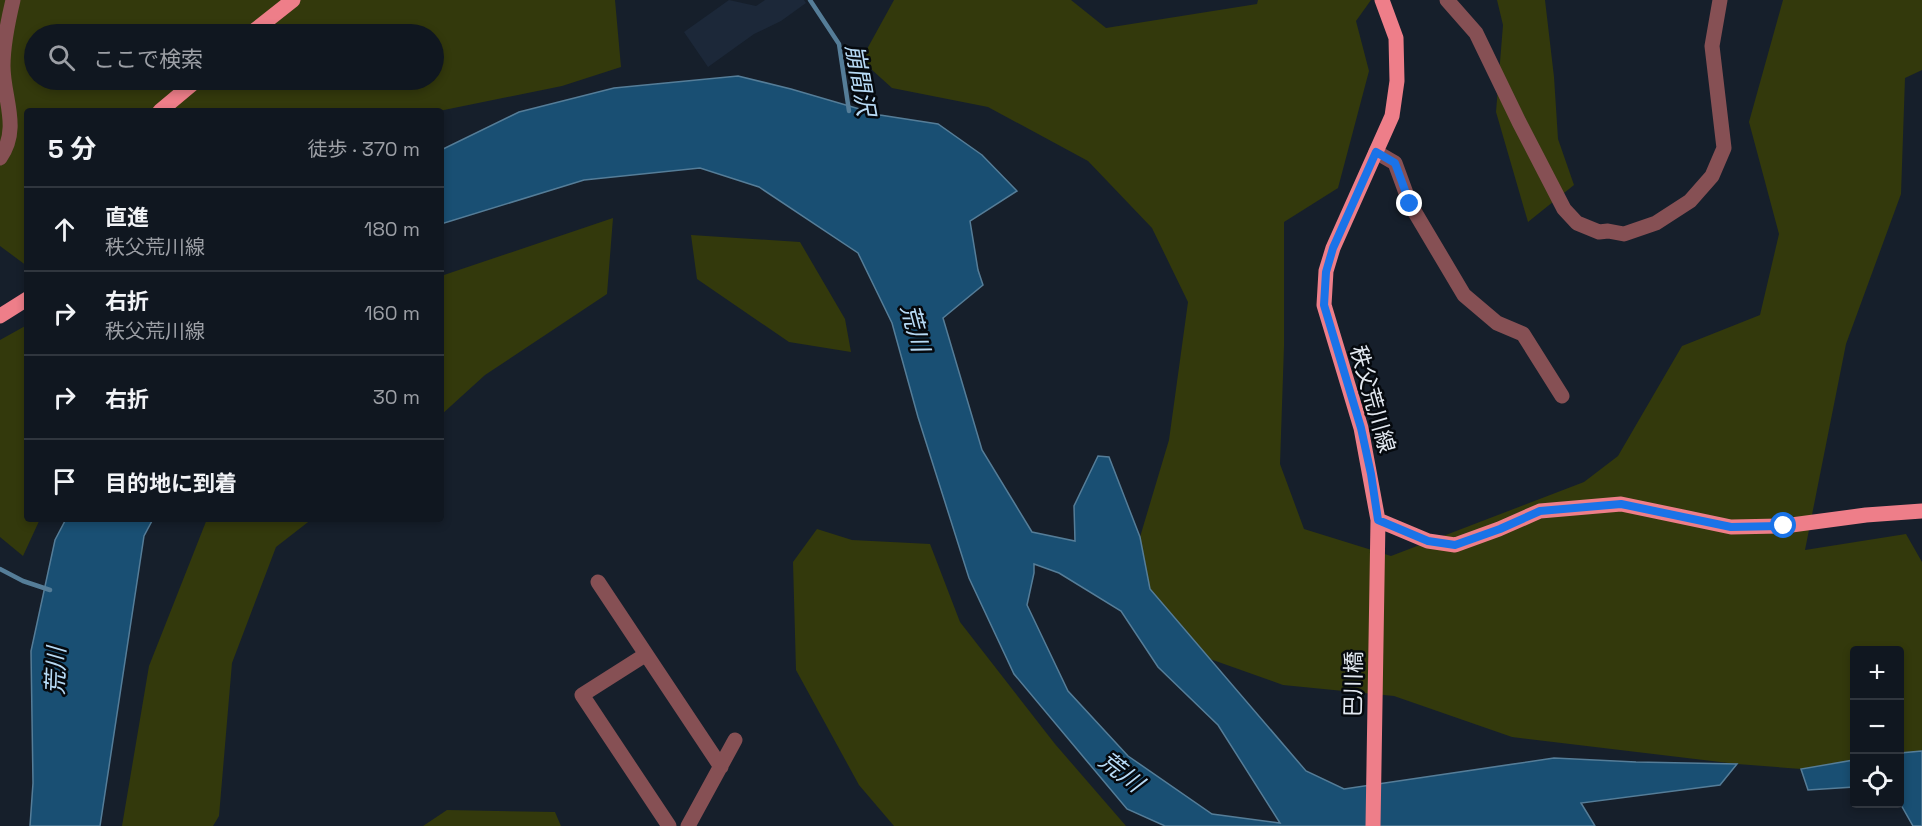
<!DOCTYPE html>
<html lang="ja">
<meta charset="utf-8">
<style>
body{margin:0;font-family:"Space Grotesk","Noto Sans JP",sans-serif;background:#1e242d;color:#f1f3f6}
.controls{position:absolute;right:18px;bottom:18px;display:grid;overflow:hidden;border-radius:6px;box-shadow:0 3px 9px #0003}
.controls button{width:54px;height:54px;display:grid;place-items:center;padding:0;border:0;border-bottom:2px solid #30363e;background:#101720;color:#f1f3f6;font:30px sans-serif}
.stop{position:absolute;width:18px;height:18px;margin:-14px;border:4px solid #1a73e8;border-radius:50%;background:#fff}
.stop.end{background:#1a73e8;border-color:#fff;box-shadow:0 2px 6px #0008}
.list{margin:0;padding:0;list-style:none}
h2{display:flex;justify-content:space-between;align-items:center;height:78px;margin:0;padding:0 24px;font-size:26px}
h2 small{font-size:20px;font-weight:400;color:#9c9fa5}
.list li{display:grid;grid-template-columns:39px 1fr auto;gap:18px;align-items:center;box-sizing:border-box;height:84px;padding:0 24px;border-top:2px solid #30363e}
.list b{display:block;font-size:22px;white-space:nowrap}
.list p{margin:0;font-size:20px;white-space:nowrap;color:#9c9fa5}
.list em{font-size:20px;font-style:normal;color:#9c9fa5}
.icon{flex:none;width:33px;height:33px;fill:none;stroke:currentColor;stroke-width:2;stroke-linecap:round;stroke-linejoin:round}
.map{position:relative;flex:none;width:1922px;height:826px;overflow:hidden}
.search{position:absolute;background:#101720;box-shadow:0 3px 9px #0003;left:24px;top:24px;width:420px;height:66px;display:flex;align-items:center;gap:15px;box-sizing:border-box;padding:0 21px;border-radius:33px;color:#9c9fa5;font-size:22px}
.panel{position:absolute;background:#101720;box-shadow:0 3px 9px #0003;left:24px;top:108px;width:420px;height:414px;border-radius:6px}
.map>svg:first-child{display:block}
.built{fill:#1c2839}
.green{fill:#33390c;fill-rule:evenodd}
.water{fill:#194f73;stroke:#557d98;stroke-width:1.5;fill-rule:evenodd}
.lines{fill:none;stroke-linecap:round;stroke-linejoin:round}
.stream{stroke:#557d98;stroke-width:4.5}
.minor{stroke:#865054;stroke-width:15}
.major{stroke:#ee7e89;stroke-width:15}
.route{stroke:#1a73e8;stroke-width:8}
.labels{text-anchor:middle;stroke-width:5;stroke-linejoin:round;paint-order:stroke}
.street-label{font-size:22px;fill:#e2e8f0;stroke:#05090e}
.water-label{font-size:24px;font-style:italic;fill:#b7daf5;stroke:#05090e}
</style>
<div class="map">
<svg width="1922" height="826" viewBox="0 0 1922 826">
<rect width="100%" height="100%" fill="#161f2b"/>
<path class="built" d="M729 0 756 6 765 0H804L806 3 781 21 754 34 708 67 684 32Z"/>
<path class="green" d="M0 0H615L621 67 562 86 439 111H27V266L0 246ZM34 34H434V80H34Z
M894 0H1071L1106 28 1257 4 1258 0H1371L1356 21 1369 71 1338 188 1284 222V346L1280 464 1304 529 1391 556 1584 482 1618 456 1682 346 1760 315 1779 234 1749 122 1783 0H1922V70L1905 78 1901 194 1846 344 1805 550 1906 534 1922 562V752L1900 754V650H1854V760L1801 769 1737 764 1512 737 1394 696 1283 685 1210 659 1150 589 1140 537 1169 440 1188 302 1152 228 1088 161 988 107 892 88 861 60Z
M1497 0H1545L1554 77 1558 139 1574 185 1528 222 1496 112 1503 25Z
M613 218 607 294 485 375 441 415V276Z
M691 235 800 242 845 319 851 352 789 342 697 279Z
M27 325V519H40L23 556 0 537V340Z
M207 519H312L276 547 232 663 219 816 213 826H122L149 666Z
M817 529 852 540 930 544 960 622 1055 744 1126 826H894L859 785 796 670 793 562Z
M447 810 555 812 561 826H423Z"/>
<path class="water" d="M738 76 791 89 880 115 938 124 982 155 1017 191 970 221 978 270 983 285 943 318 982 450 1032 532 1075 541 1074 506 1098 456 1109 457 1140 537 1150 589 1306 771 1344 789 1554 758 1636 762 1737 764 1720 785 1581 803 1595 826H1165L1127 809 1014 674 969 578 918 417 892 323 858 253 759 187 700 168 584 180 441 224V150L519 112 614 88ZM1034 564 1059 573 1121 611 1158 667 1218 725 1280 823 1212 814 1128 756 1068 691 1027 605 1034 573Z
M66 519H153L144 536 100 826H30L33 783 31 651 55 540Z
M1922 751V826H1913L1900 803V753Z
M1854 760V787L1808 790 1801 769Z"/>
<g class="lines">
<path class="stream" d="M810 0 839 44 849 111
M0 569 23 581 50 590"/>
<path class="minor" d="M1447 0 1476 33 1519 122 1564 209 1577 223 1599 232 1608 231 1624 234 1656 223 1690 201 1712 176 1724 148 1712 46 1720 0
M1376 152 1395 163 1410 204 1464 295 1497 323 1523 334 1562 396
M0 158C21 128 3 98 3 66 3 44 8 21 13 0
M598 582 721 767
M645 655 582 695 669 826
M688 826 735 740"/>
<path class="major" d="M250 34 293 0
M160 111 197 80
M0 316 27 299
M1378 520 1428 541 1455 545 1499 529 1540 511 1621 504 1731 527 1784 526 1866 515 1922 511
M1373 826 1378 520 1361 428 1324 305 1326 271 1333 248 1392 116 1397 81 1396 38 1382 0"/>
</g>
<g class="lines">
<path class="route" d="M1410 204 1395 163 1376 152 1333 248 1326 272 1324 305 1361 428 1371 474 1378 520 1428 541 1455 545 1500 529 1540 511 1621 504 1731 527 1784 526"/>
</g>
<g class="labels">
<g class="street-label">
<text transform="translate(1373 399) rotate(74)" y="8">秩父荒川線</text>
<text transform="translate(1353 684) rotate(-89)" y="8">巴川橋</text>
</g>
<g class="water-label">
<text transform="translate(860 80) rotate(80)" y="8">崩間沢</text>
<text transform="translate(915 328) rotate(75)" y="8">荒川</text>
<text transform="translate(56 671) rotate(-88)" y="8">荒川</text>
<text transform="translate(1121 772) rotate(38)" y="8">荒川</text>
</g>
</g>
</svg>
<div class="controls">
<button>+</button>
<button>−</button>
<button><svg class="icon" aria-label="locate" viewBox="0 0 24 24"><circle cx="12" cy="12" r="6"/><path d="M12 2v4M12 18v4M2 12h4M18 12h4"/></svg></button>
</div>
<div class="stop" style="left:1784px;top:526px"></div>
<div class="stop end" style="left:1410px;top:204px"></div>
<div class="search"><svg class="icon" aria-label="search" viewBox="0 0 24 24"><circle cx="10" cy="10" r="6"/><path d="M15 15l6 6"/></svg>ここで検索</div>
<section class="panel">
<h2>5 分<small>徒歩 · 370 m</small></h2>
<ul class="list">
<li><svg class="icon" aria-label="ahead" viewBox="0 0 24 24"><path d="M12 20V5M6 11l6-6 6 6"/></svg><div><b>直進</b><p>秩父荒川線</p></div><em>180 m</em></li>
<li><svg class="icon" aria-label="right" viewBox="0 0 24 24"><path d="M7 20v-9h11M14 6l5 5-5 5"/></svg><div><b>右折</b><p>秩父荒川線</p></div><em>160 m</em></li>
<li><svg class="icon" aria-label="right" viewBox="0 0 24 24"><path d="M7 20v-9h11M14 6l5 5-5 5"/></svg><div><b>右折</b></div><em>30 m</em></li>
<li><svg class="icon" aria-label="arrive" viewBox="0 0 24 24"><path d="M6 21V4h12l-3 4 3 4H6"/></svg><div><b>目的地に到着</b></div></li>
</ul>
</section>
</div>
